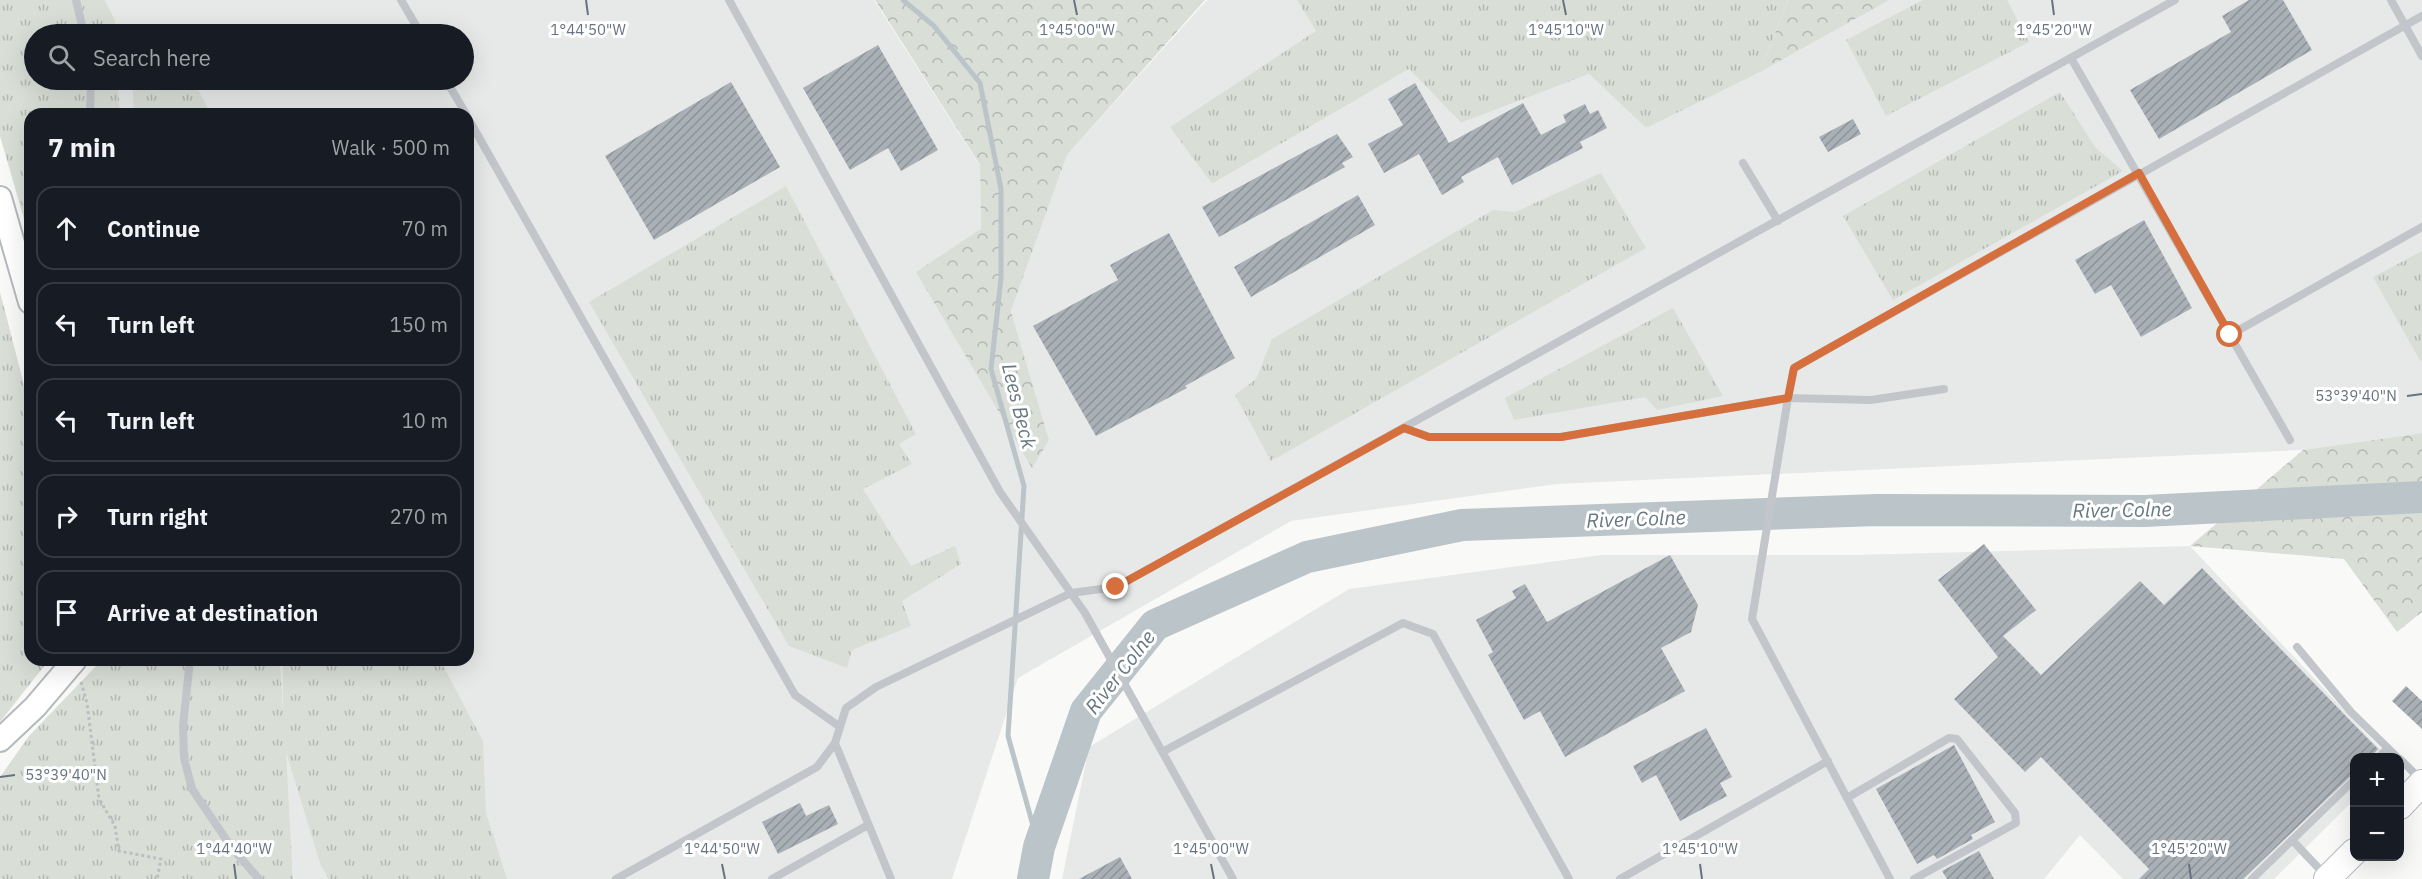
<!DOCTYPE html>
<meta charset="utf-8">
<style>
body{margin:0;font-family:"IBM Plex Sans",sans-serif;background:#242831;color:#f1f3f6}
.controls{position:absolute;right:18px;bottom:18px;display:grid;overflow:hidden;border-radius:12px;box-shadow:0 6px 24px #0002}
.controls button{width:54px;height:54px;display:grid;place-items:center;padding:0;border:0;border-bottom:2px solid #363941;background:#171b24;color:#f1f3f6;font:30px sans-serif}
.stop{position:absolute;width:18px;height:18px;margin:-14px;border:4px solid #d56f3d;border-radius:50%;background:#fff}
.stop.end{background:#d56f3d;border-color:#fff;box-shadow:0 2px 6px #0008}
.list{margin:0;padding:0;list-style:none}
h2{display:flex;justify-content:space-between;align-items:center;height:78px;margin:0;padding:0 24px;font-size:26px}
h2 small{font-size:20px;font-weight:400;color:#9ea1a6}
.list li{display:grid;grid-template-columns:39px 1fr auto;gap:18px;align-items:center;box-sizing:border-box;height:84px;margin:0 12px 12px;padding:0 12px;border:2px solid #363941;border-radius:18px}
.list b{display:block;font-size:22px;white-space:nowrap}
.list em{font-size:20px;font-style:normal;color:#9ea1a6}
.icon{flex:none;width:33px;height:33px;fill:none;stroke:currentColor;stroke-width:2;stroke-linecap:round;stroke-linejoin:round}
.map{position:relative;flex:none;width:2422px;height:879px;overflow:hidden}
.search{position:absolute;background:#171b24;box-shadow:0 6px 24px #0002;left:24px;top:24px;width:450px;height:66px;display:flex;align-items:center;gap:15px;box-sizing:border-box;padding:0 21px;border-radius:33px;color:#9ea1a6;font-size:22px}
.panel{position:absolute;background:#171b24;box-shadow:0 6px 24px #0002;left:24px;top:108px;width:450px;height:558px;border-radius:18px}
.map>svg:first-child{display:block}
.built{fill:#e7e9e8}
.grass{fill:url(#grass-tufts)}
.forest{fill:url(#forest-crowns)}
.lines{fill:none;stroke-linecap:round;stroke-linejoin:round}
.stream{stroke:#bbc4c9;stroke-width:5}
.river{stroke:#bbc4c9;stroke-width:32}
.building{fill:url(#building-hatch)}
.secondary-casing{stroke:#b4b9be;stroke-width:26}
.primary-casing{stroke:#b6b9bd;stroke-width:28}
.path{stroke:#bcbec1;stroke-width:3;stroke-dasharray:3 3;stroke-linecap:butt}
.lane{stroke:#c2c5c9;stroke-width:8}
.secondary{stroke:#fff;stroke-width:22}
.primary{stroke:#fff;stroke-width:26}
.route{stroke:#d56f3d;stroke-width:8}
.ticks{fill:none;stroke:#677380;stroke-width:2}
.labels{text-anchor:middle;stroke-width:6;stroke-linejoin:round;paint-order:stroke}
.water-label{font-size:20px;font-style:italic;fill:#677781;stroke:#fff}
.ticks-label{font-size:15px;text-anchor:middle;fill:#677380;stroke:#fff;stroke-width:6;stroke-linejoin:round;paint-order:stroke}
</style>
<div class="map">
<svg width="2422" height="879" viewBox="0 0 2422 879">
<defs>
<pattern id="grass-tufts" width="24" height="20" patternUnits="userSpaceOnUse" patternTransform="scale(1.5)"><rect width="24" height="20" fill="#d9ded7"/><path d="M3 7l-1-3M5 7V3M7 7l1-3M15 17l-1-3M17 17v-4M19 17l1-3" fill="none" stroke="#b4b8b4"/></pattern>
<pattern id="forest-crowns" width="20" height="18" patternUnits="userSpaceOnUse" patternTransform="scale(1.5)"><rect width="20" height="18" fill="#d9ded7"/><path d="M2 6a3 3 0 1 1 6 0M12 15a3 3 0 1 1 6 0" fill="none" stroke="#b4b8b4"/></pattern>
<pattern id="building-hatch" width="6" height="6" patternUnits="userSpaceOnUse" patternTransform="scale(1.5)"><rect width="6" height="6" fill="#a9b0b6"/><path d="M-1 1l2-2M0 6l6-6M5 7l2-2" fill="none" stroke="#8d9499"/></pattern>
</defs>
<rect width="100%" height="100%" fill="#f9faf8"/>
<path class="built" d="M105 0H874L980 166 981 229 1049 440 1011 311 1067 155 1207 0H1297L1317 31 1171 127 1212 184 1409 69 1461 123 1589 74 1646 128 1887 0H2422V433L2303 450 1557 484 1291 521 1018 678 952 879H293L280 660H468V114H120L118 80H464V34H116L115 20Z
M2190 546 2388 757 2354 758V800L2274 879H2123L2080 835 2044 879H1062L1089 747 1349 589 1601 555H1854Z"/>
<path class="grass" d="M0 0H105L115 20 116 34H34V80H118L120 114H30V240L0 136Z
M1297 0H1788L1760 72 1646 128 1589 74 1461 123 1409 69 1212 184 1170 127 1316 31Z
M1923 0H2007L2029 42 1886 116 1846 40Z
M132 80H193L211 114H134Z
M2060 92 2095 147 2123 171 1893 300 1843 216Z
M1601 173 1646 248 1271 461 1235 395 1256 379 1272 339 1493 210 1515 212Z
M786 186 916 434 899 444 912 464 863 489 911 566 955 546 961 564 902 601 911 626 852 650 847 668 789 646 589 302Z
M2422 251V361L2419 359 2373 277Z
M0 292 23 381 30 426V660H49L0 722Z
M1673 308 1723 396 1657 410 1645 397 1514 420 1505 398Z
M97 660H280L283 709V660H440L483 741 486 813 507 879H329L321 866 286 752 293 879H0V777L29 736 96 666Z"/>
<path class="forest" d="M875 0H1205L1067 155 1011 311 1049 440 1032 468 916 272 981 229 980 165Z
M1788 0H1889L1760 72Z
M2422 433V612L2397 632 2344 559 2190 546 2303 450Z"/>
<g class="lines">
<path class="stream" d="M903 0 934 26 980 83 1001 189V278L991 369 1024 486 1008 736 1039 847"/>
<path class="river" d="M1033 879 1039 847 1086 711 1155 625 1307 557 1462 525 1877 510 2145 511 2422 497"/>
</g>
<path class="building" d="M2249 0H2283L2312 50 2159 139 2130 90 2231 32 2222 16Z
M878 45 938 150 901 171 888 148 850 170 803 88Z
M731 82 780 167 654 240 605 156Z
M1415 83 1449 143 1523 103 1541 135 1566 122 1563 115 1585 104 1590 114 1598 110 1607 128 1580 142 1583 148 1512 185 1498 157 1461 177 1464 182 1442 195 1419 154 1384 173 1368 144 1403 125 1388 99Z
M1853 119 1861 134 1828 152 1819 137Z
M1337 134 1353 157 1342 163 1345 167 1219 237 1202 207Z
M1358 195 1375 225 1251 297 1234 267Z
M2144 220 2192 308 2141 337 2111 285 2095 294 2075 260Z
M1169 233 1235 358 1185 386 1187 388 1096 436 1033 326 1118 280 1110 265Z
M1984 544 2036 610 2003 636 2041 675 2140 581 2164 605 2202 568 2378 749 2370 758H2355V772L2243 879H2139L2149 869 2041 757 2025 772 1954 699 1998 657 1938 580Z
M1670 555 1698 605 1691 632 1661 648 1685 691 1565 757 1540 711 1524 720 1488 655 1493 652 1476 620 1516 598 1512 591 1525 584 1547 622Z
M2406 686 2422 701V729L2392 701Z
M1706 728 1732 777 1720 783 1727 796 1680 821 1656 775 1642 783 1633 766Z
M1954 745 1995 822 1971 835 1973 839 1937 859 1934 855 1917 864 1876 789Z
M800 803 806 816 829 805 838 824 778 854 762 822Z
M1979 851 1994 879H1947L1942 871Z
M1120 857 1132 879H1079Z"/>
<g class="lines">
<g class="secondary-casing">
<path id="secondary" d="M0 198 30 302
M0 740 35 707 75 660"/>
</g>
<g class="primary-casing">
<path id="primary" d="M2400 806 2422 783
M2327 879 2354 852"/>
</g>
<path class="path" d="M81 682 87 703 99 799 115 826 119 851 161 859 157 879"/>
<path class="lane" d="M76 0 84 34
M401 0 421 34
M729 0 1000 492 1085 613 1233 879
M2391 0 2422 56
M2071 58 2290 440
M446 80 466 114
M90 114 91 80
M468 118 795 695 840 727
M1743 163 1778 221
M2230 335 2422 227
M1403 428 1429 437H1561L1788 398 1794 368 2422 16
M2297 647 2351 712 2398 758
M190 660 183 726 184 758 192 789 232 848 259 879
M1164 751 1403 623 1433 634 1569 879
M2378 758 2388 748
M2400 759 2422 781
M1847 798 1949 738 1957 739 2015 813 2016 823 1914 879
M2292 840 2327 877
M616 879 817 767 835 743
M772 879 868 825
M891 879 835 743 846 708 876 687 1071 593 1116 587 2175 0
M1620 879 1828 761
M1890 879 1752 619 1788 398 1871 400 1944 389
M2252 879 2354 780"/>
<use href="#secondary" class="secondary"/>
<use href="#primary" class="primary"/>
</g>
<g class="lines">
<path class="route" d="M1116 587 1404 428 1429 437H1561L1788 398 1794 368 2139 173 2230 335"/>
</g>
<path class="ticks" d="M586 0 588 15M1074 0 1077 15M1563 0 1566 15M2052 0 2054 15M2407 396 2422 394M0 777 15 775M234 864 236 879M722 864 725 879M1211 864 1214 879M1700 864 1702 879M2189 864 2191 879"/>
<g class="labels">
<g class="water-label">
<text transform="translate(1019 406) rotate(76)" y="7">Lees Beck</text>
<text transform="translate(2122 510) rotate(-1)" y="7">River Colne</text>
<text transform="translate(1636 519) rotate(-2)" y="7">River Colne</text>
<text transform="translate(1120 672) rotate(-52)" y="7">River Colne</text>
</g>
</g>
<g class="ticks-label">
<text x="588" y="35">1°44'50"W</text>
<text x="1077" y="35">1°45'00"W</text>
<text x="2054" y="35">1°45'20"W</text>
<text x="1566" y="35">1°45'10"W</text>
<text x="2356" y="401">53°39'40"N</text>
<text x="66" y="780">53°39'40"N</text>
<text x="234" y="854">1°44'40"W</text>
<text x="722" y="854">1°44'50"W</text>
<text x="1211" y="854">1°45'00"W</text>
<text x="1700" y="854">1°45'10"W</text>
<text x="2189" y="854">1°45'20"W</text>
</g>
</svg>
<div class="controls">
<button>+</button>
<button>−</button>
</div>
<div class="stop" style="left:2230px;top:335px"></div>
<div class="stop end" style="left:1116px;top:587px"></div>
<div class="search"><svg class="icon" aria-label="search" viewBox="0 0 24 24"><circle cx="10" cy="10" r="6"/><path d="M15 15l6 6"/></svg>Search here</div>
<section class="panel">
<h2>7 min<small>Walk · 500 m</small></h2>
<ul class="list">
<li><svg class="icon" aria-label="ahead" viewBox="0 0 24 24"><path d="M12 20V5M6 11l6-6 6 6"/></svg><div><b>Continue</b></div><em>70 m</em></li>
<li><svg class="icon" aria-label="left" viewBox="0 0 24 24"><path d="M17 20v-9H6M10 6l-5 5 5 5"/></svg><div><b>Turn left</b></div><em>150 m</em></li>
<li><svg class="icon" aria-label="left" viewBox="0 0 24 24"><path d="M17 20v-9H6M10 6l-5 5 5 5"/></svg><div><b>Turn left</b></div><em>10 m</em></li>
<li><svg class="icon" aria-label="right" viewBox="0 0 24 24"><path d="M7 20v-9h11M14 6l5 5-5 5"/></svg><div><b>Turn right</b></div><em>270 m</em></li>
<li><svg class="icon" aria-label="arrive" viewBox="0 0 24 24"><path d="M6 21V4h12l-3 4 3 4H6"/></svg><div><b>Arrive at destination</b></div></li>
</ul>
</section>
</div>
